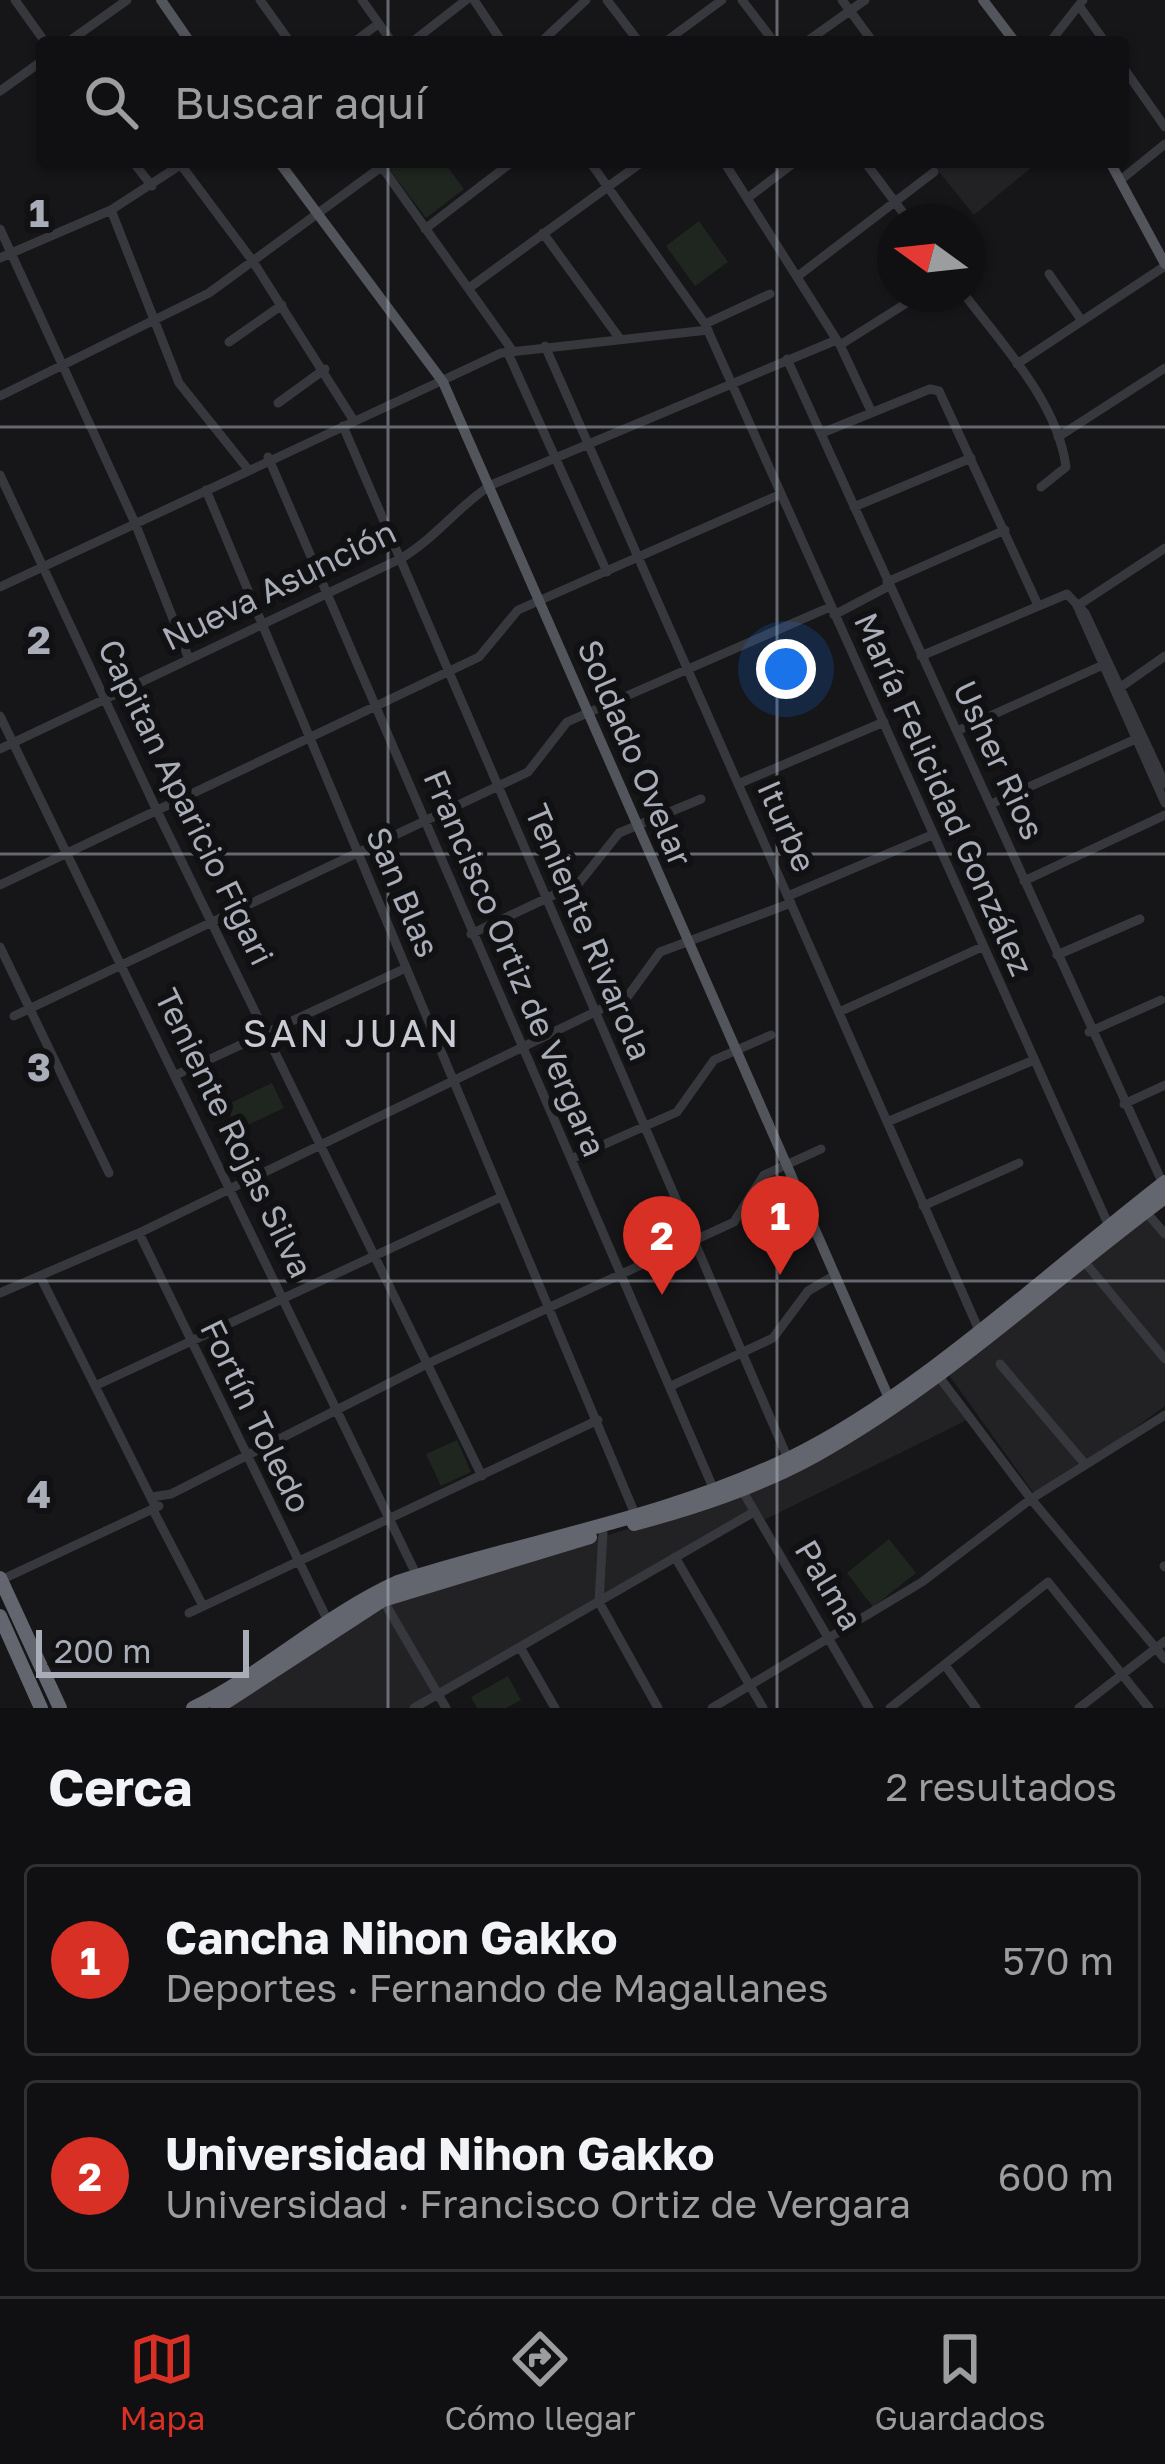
<!DOCTYPE html>
<html lang="es">
<meta charset="utf-8">
<style>
body{margin:0;font-family:"Golos Text",sans-serif;background:#19191b;color:#f1f3f6}
.compass{position:absolute;left:877px;top:204px;width:108px;height:108px;border-radius:50%;background:#101012;box-shadow:0 3px 9px #0004;rotate:285deg}
.scale{position:absolute;left:36px;bottom:30px;width:213px;box-sizing:border-box;padding-left:12px;border:6px solid #a8adb8;border-top:0;font-size:33px;line-height:42px;white-space:nowrap;color:#a8adb8;-webkit-text-stroke:9px #111113;paint-order:stroke}
.you{position:absolute;left:786px;top:669px;width:42px;height:42px;margin:-30px;border:9px solid #fff;border-radius:50%;background:#1a73e8;box-shadow:0 0 0 18px #1a73e833}
.badge{display:grid;place-items:center;width:78px;height:78px;border-radius:50%;background:#d93025;color:#fff;font-size:39px;font-weight:700}
.pin{position:absolute;translate:-50% -99px;filter:drop-shadow(0 3px 6px #0008)}
.pin::after{content:'';position:absolute;top:63px;width:42px;height:36px;background:inherit;clip-path:polygon(0 0,100% 0,50% 100%)}
.list{margin:0;padding:0;list-style:none}
h2{display:flex;justify-content:space-between;align-items:center;height:156px;margin:0;padding:0 48px;font-size:51px}
h2 small{font-size:39px;font-weight:400;color:#9c9d9f}
.list li{display:grid;grid-template-columns:78px 1fr auto;gap:36px;align-items:center;box-sizing:border-box;height:192px;margin:0 24px 24px;padding:0 24px;border:3px solid #303032;border-radius:12px}
.list b{display:block;font-size:45px;white-space:nowrap}
.list p{margin:0;font-size:39px;white-space:nowrap;color:#9c9d9f}
.list em{font-size:39px;font-style:normal;color:#9c9d9f}
.icon{flex:none;width:66px;height:66px;fill:none;stroke:currentColor;stroke-width:2;stroke-linecap:round;stroke-linejoin:round}
.map{position:relative;flex:none;width:1165px;height:1708px;overflow:hidden}
.search{position:absolute;background:#101012;box-shadow:0 3px 9px #0004;left:36px;right:36px;top:36px;height:132px;display:flex;align-items:center;gap:30px;box-sizing:border-box;padding:0 42px;border-radius:12px;color:#9c9d9f;font-size:45px}
.sheet{height:588px;background:#101012}
nav{display:flex;justify-content:space-around;align-items:center;box-sizing:border-box;height:168px;border-top:3px solid #303032;background:#101012;font-size:33px;color:#9c9d9f}
nav a{display:grid;justify-items:center;gap:6px}
nav .on{color:#d93025}
.map>svg:first-child{display:block}
.built{fill:#222225}
.green{fill:#1e261f}
.lines{fill:none;stroke-linecap:round;stroke-linejoin:round}
.minor{stroke:#37383d;stroke-width:9}
.major{stroke:#53555c;stroke-width:10}
.highway{stroke:#63666e;stroke-width:14}
.grid{fill:none;stroke:#a8adb8;stroke-width:3;stroke-opacity:0.55}
.labels{text-anchor:middle;stroke-width:12;stroke-linejoin:round;paint-order:stroke}
.street-label{font-size:33px;fill:#a8adb8;stroke:#111113}
.quarter-label{font-size:39px;letter-spacing:3px;fill:#c9ccd4;stroke:#111113}
.grid-label{font-size:39px;text-anchor:middle;font-weight:bold;fill:#a8adb8;stroke:#111113;stroke-width:12;stroke-linejoin:round;paint-order:stroke}
</style>
<div class="map">
<svg width="1165" height="1708" viewBox="0 0 1165 1708">
<rect width="100%" height="100%" fill="#161618"/>
<path class="built" d="M931 162H1038L974 215Z
M1152 1212 1165 1229V1406L1038 1499 946 1371Z
M937 1379 971 1418 760 1522 754 1513 599 1602 605 1536 751 1491Z
M600 1536 595 1602 413 1708H225L392 1600Z"/>
<path class="green" d="M399 162H444L464 189 426 218 389 169Z
M699 221 728 262 695 286 666 246Z
M272 1083 284 1108 237 1130 226 1105Z
M457 1440 471 1472 441 1486 426 1454Z
M889 1539 916 1573 873 1607 847 1573Z
M508 1676 521 1700 506 1708H477L471 1697Z"/>
<g class="lines">
<path class="minor" d="M15 0 45 42
M260 0 290 42
M362 0 392 42
M474 0 502 42
M607 0 639 42
M742 0 774 42
M842 0 873 42
M1080 7 1105 42
M68 42 127 0
M354 42 378 24
M412 42 466 0
M541 42 586 0
M665 42 722 0
M806 42 865 0
M1050 42 1083 0
M1123 67 1165 127
M0 91 42 61
M133 162 152 186
M590 162 705 324 1109 1226
M724 162 840 345 872 413
M865 162 910 222
M379 163 512 350
M181 165 252 260 354 421
M1123 178 1165 144
M749 197 795 162
M111 210 179 383 247 468
M0 229 135 523 189 659
M425 229 512 162
M543 233 620 339
M0 258 111 210 185 162
M1049 274 1082 321
M798 276 934 172
M469 288 642 162
M964 294C1002 344 1058 403 1066 467L1041 487
M705 324 770 294
M229 342 282 305
M840 345 921 294
M545 346 978 1328
M507 351 607 572
M787 359 1163 1184
M1017 364 1165 266
M0 396 209 293 388 162
M278 403 325 369
M343 426 788 1459
M822 433 930 389 939 391 1037 603
M1058 437 1165 368
M268 457 714 1490
M0 475 158 813 482 1476
M206 490 635 1514
M854 507 971 458
M887 582 1005 530
M0 587 501 353 708 330
M1077 606 1165 548
M1079 610 1165 803
M834 615 889 586
M921 656 1067 594 1085 613 1165 784
M1118 689 1165 656
M0 716 417 1576
M957 731 1103 665
M0 749 400 559C436 538 457 507 491 485L834 341
M738 784 884 722
M991 804 1138 738
M1024 881 1165 815
M0 885 479 657 518 610 781 494
M788 896 932 835
M471 934 579 883 619 833 701 799
M0 947 109 1173
M1057 955 1140 919
M839 1012 982 947
M14 1016 528 772 567 722 830 607
M1089 1032 1161 1000
M178 1074 406 968
M1124 1104 1165 1085
M887 1122 1034 1060
M571 1159 677 1112 714 1060 771 1035
M923 1206 1019 1163
M1146 1212 1165 1234
M139 1233 328 1621
M1083 1260 1165 1359
M40 1276 156 1508
M0 1293 139 1233 628 996 660 952 791 903
M1000 1364 1085 1464
M937 1374 1031 1499 1165 1659
M97 1385 501 1197
M671 1386 773 1338 808 1291 832 1277
M742 1490 869 1708
M152 1497 171 1494 429 1363 734 1222 764 1175 821 1149
M153 1510 203 1606
M603 1533 599 1602 658 1708
M675 1557 763 1708
M1164 1566 1165 1567
M1 1580 159 1506
M383 1600 446 1708
M189 1613 598 1420
M520 1647 555 1708
M945 1665 976 1708
M414 1708 754 1512
M712 1708 922 1582 1031 1499 1165 1415
M890 1708 1048 1582 1149 1708
M1079 1708 1165 1641"/>
<path class="major" d="M161 0 190 42
M983 0 1015 42
M279 162 443 382 888 1396
M1110 162 1165 264"/>
<path class="highway" d="M634 1524C697 1507 758 1487 816 1455 942 1385 1049 1283 1165 1197
M0 1578 60 1708
M0 1616 41 1708
M193 1708C266 1672 325 1615 398 1582 528 1540 667 1518 790 1458 916 1397 1052 1269 1165 1182
M217 1708 383 1600 590 1537"/>
</g>
<path class="grid" d="M388 0V42M777 0V42M388 162V1708M777 162V1708M0 427H1165M0 854H1165M0 1281H1165"/>
<g class="labels">
<g class="street-label">
<text transform="translate(279 585) rotate(-26)" y="12">Nueva Asunción</text>
<text transform="translate(635 753) rotate(67)" y="12">Soldado Ovelar</text>
<text transform="translate(999 760) rotate(65)" y="12">Usher Rios</text>
<text transform="translate(944 794) rotate(66)" y="12">María Felicidad González</text>
<text transform="translate(186 802) rotate(64)" y="12">Capitan Aparicio Figari</text>
<text transform="translate(787 826) rotate(66)" y="12">Iturbe</text>
<text transform="translate(403 892) rotate(67)" y="12">San Blas</text>
<text transform="translate(589 932) rotate(67)" y="12">Teniente Rivarola</text>
<text transform="translate(515 963) rotate(67)" y="12">Francisco Ortiz de Vergara</text>
<text transform="translate(234 1133) rotate(64)" y="12">Teniente Rojas Silva</text>
<text transform="translate(256 1416) rotate(64)" y="12">Fortín Toledo</text>
<text transform="translate(829 1585) rotate(59)" y="12">Palma</text>
</g>
<g class="quarter-label">
<text x="352" y="1047">SAN JUAN</text>
</g>
</g>
<g class="grid-label">
<text x="39" y="227">1</text>
<text x="39" y="654">2</text>
<text x="39" y="1081">3</text>
<text x="39" y="1508">4</text>
</g>
</svg>
<svg class="compass" viewBox="-18 -18 36 36"><path d="M0-13l5 13h-10z" fill="#e53935"/><path d="M0 13l5-13h-10z" fill="#9c9d9f"/></svg>
<div class="scale">200 m</div>
<div class="you"></div>
<div class="pin badge" style="left:780px;top:1275px">1</div>
<div class="pin badge" style="left:662px;top:1295px">2</div>
<div class="search"><svg class="icon" aria-label="search" viewBox="0 0 24 24"><circle cx="10" cy="10" r="6"/><path d="M15 15l6 6"/></svg>Buscar aquí</div>
</div>
<section class="sheet">
<h2>Cerca<small>2 resultados</small></h2>
<ul class="list">
<li><span class="badge">1</span><div><b>Cancha Nihon Gakko</b><p>Deportes · Fernando de Magallanes</p></div><em>570 m</em></li>
<li><span class="badge">2</span><div><b>Universidad Nihon Gakko</b><p>Universidad · Francisco Ortiz de Vergara</p></div><em>600 m</em></li>
</ul>
</section>
<nav>
<a class="on"><svg class="icon" aria-label="map" viewBox="0 0 24 24"><path d="M3 6l6-2 6 2 6-2v14l-6 2-6-2-6 2zM9 4v14M15 6v14"/></svg>Mapa</a>
<a><svg class="icon" aria-label="directions" viewBox="0 0 24 24"><path d="M12 3l9 9-9 9-9-9zM9 14v-3h6M13 9l2 2-2 2"/></svg>Cómo llegar</a>
<a><svg class="icon" aria-label="saved" viewBox="0 0 24 24"><path d="M7 4h10v16l-5-4-5 4z"/></svg>Guardados</a>
</nav>
